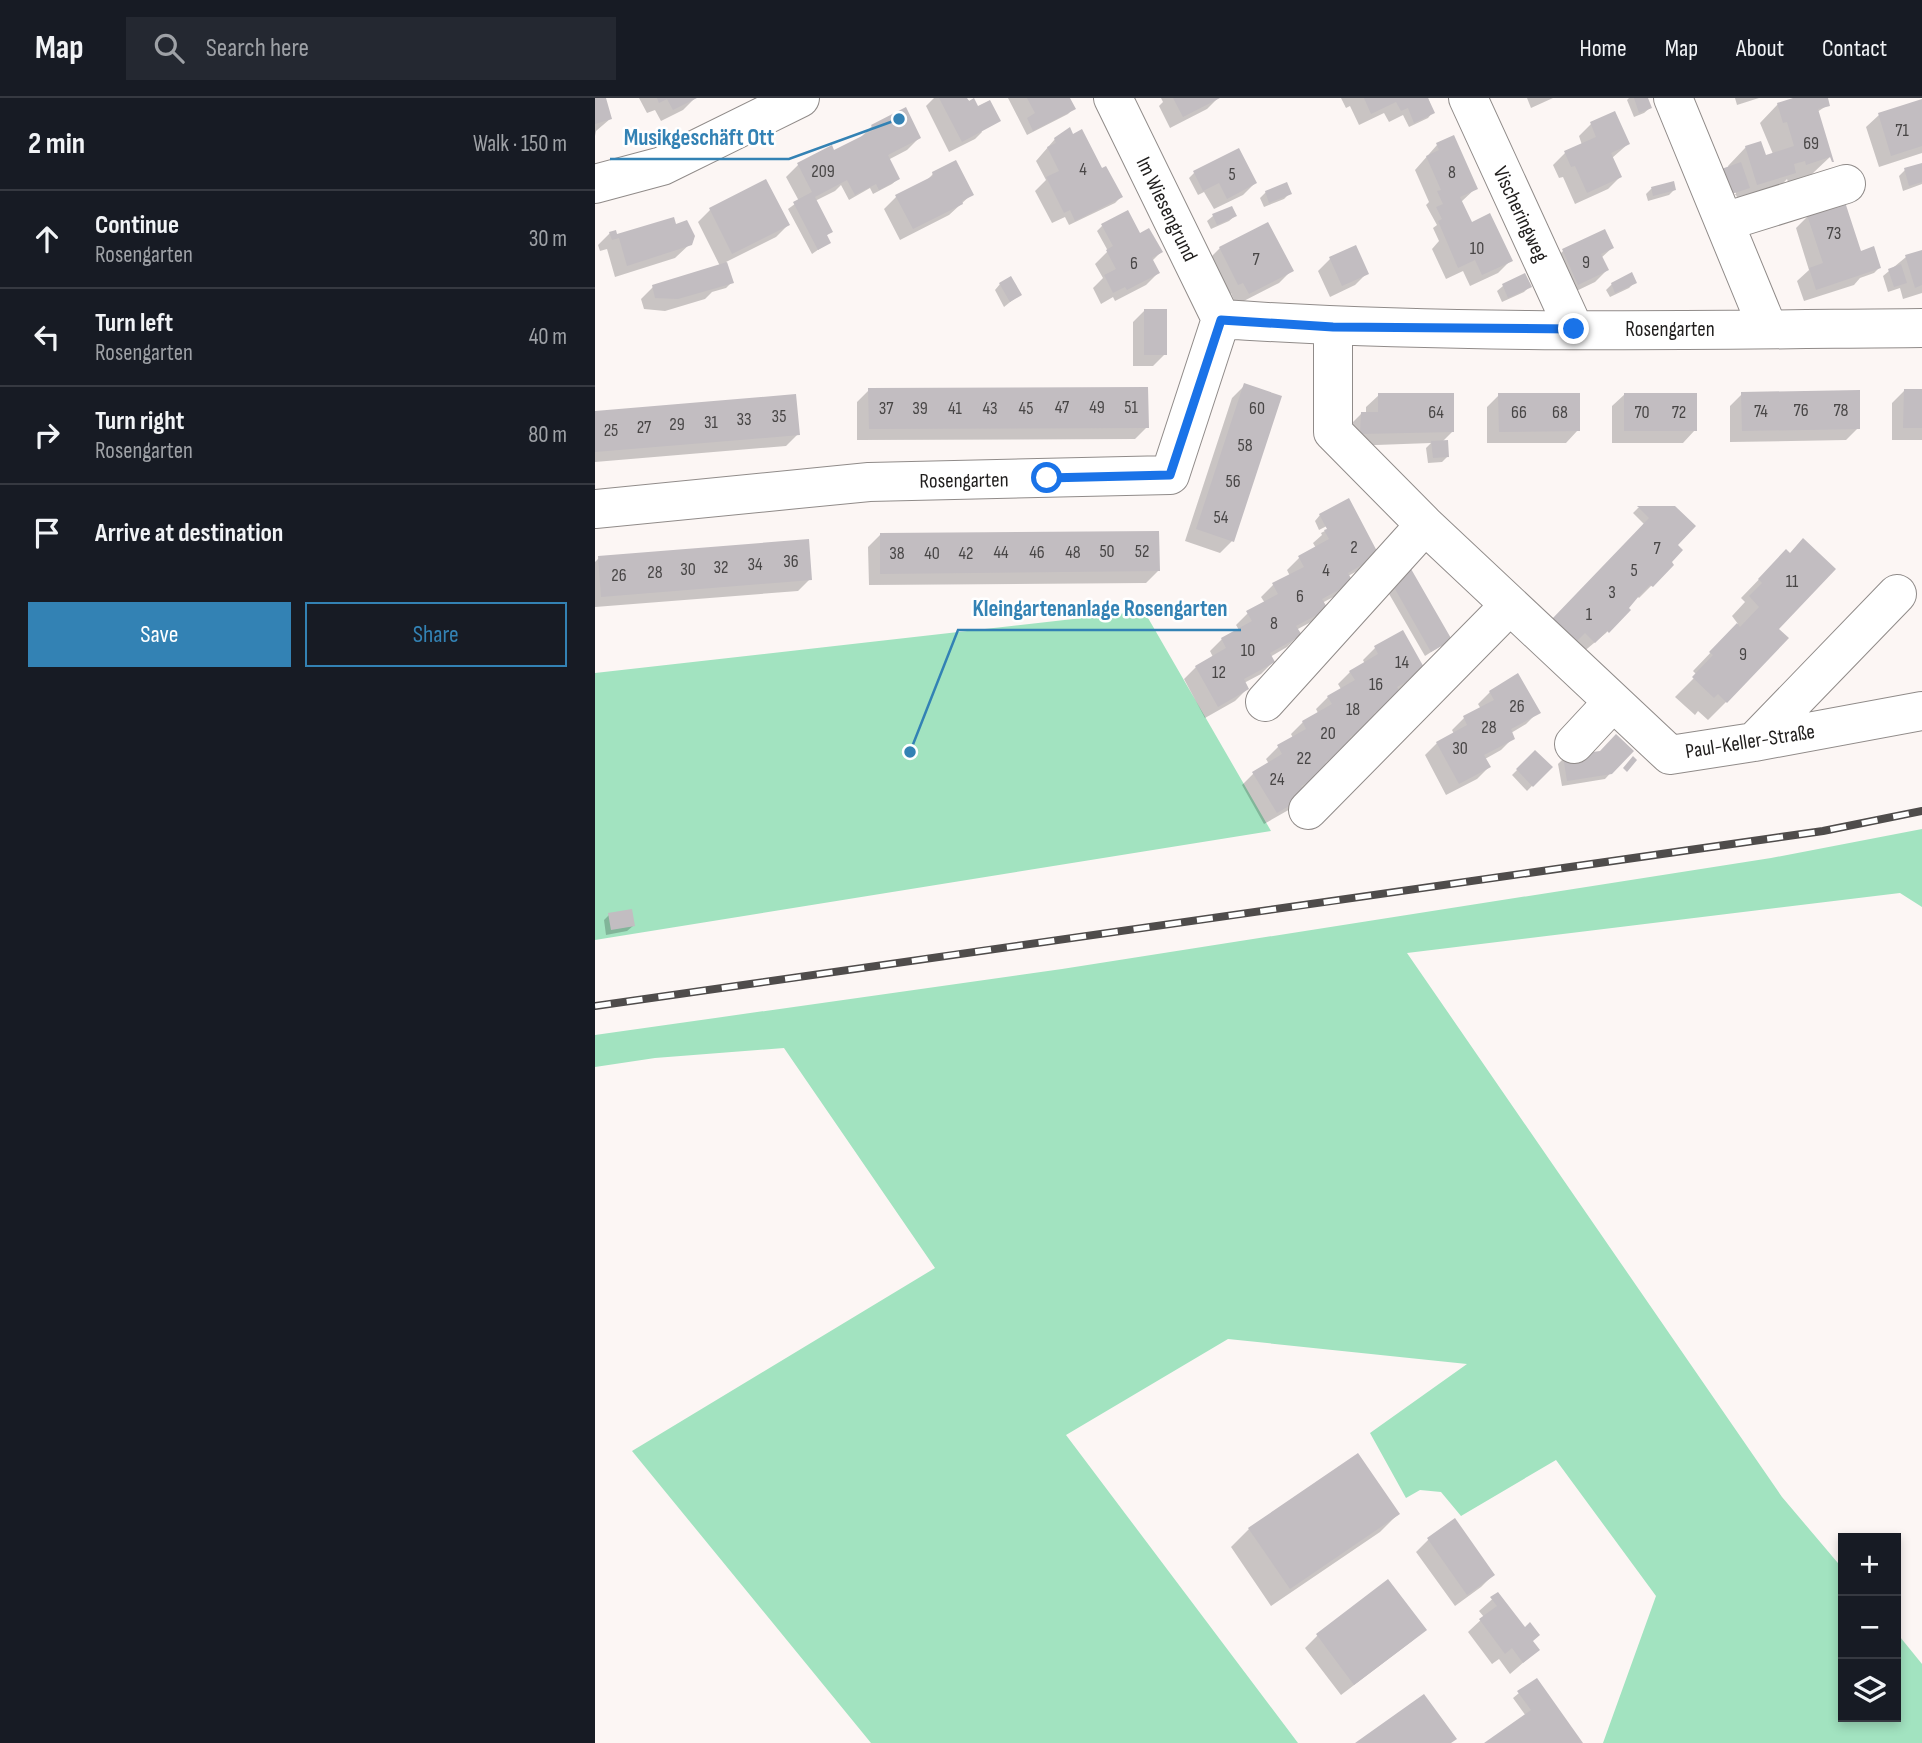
<!DOCTYPE html>
<meta charset="utf-8">
<style>
body{margin:0;font-family:"Sofia Sans Condensed",sans-serif;background:#242831;color:#f1f3f6}
.controls{position:absolute;right:21px;bottom:21px;display:grid;overflow:hidden;border-radius:0px;box-shadow:0 4px 10px #0003}
.controls button{width:63px;height:63px;display:grid;place-items:center;padding:0;border:0;border-bottom:2px solid #363941;background:#171b24;color:#f1f3f6;font:35px sans-serif}
.stop{position:absolute;width:21px;height:21px;margin:-16px;border:5px solid #1a73e8;border-radius:50%;background:#fff}
.stop.end{background:#1a73e8;border-color:#fff;box-shadow:0 2px 7px #0008}
.list{margin:0;padding:0;list-style:none}
h2{display:flex;justify-content:space-between;align-items:center;height:91px;margin:0;padding:0 28px;font-size:30px}
h2 small{font-size:23px;font-weight:400;color:#9ea1a6}
.list li{display:grid;grid-template-columns:46px 1fr auto;gap:21px;align-items:center;box-sizing:border-box;height:98px;padding:0 28px;border-top:2px solid #363941}
.list b{display:block;font-size:26px;white-space:nowrap}
.list p{margin:0;font-size:23px;white-space:nowrap;color:#9ea1a6}
.list em{font-size:23px;font-style:normal;color:#9ea1a6}
.actions{display:flex;gap:14px;padding:21px 28px}
.actions a{flex:1;padding:16px 0;border:2px solid #3382b4;border-radius:0px;text-align:center;font-size:24px;color:#3382b4}
.actions .main{background:#3382b4;color:#fff}
.icon{flex:none;width:38px;height:38px;fill:none;stroke:currentColor;stroke-width:2;stroke-linecap:round;stroke-linejoin:round}
.map{position:relative;flex:none;width:1327px;height:1645px;overflow:hidden}
header{display:flex;align-items:center;gap:42px;box-sizing:border-box;height:98px;padding:0 35px;background:#171b24;border-bottom:2px solid #363941}
header strong{font-size:33px}
nav{display:flex;gap:38px;margin-inline-start:auto;font-size:24px}
.search{width:490px;height:63px;background:#242831;display:flex;align-items:center;gap:18px;box-sizing:border-box;padding:0 24px;border-radius:0px;color:#9ea1a6;font-size:26px}
main{display:flex}
aside{flex:1;background:#171b24}
.map>svg:first-child{display:block}
.green{fill:#a2e3c0}
.shadow{fill:#0003}
.building{fill:#c2bdc1}
.lines{fill:none;stroke-linecap:round;stroke-linejoin:round}
.minor-casing{stroke:#908b89;stroke-width:40}
.minor{stroke:#fff;stroke-width:38}
.rail-casing{stroke:#4f4c4b;stroke-width:8}
.rail{stroke:#fff;stroke-width:5;stroke-dasharray:16;stroke-linecap:butt}
.route{stroke:#1a73e8;stroke-width:9}
.labels{text-anchor:middle;stroke-width:5;stroke-linejoin:round;paint-order:stroke}
.number-label{font-size:18px;fill:#484646}
.street-label{font-size:21px;fill:#201e1d;stroke:#fff}
.leader{fill:none;stroke:#3382b4;stroke-width:2.5}
.callout-dot{fill:#3382b4;stroke:#fff;stroke-width:2.5}
.callout-label{font-size:23px;text-anchor:middle;font-weight:bold;fill:#3382b4;stroke:#fff;stroke-width:5;stroke-linejoin:round;paint-order:stroke}
</style>
<header>
<strong>Map</strong>
<div class="search"><svg class="icon" aria-label="search" viewBox="0 0 24 24"><circle cx="10" cy="10" r="6"/><path d="M15 15l6 6"/></svg>Search here</div>
<nav><a>Home</a><a>Map</a><a>About</a><a>Contact</a></nav>
</header>
<main>
<aside>
<h2>2 min<small>Walk · 150 m</small></h2>
<ul class="list">
<li><svg class="icon" aria-label="ahead" viewBox="0 0 24 24"><path d="M12 20V5M6 11l6-6 6 6"/></svg><div><b>Continue</b><p>Rosengarten</p></div><em>30 m</em></li>
<li><svg class="icon" aria-label="left" viewBox="0 0 24 24"><path d="M17 20v-9H6M10 6l-5 5 5 5"/></svg><div><b>Turn left</b><p>Rosengarten</p></div><em>40 m</em></li>
<li><svg class="icon" aria-label="right" viewBox="0 0 24 24"><path d="M7 20v-9h11M14 6l5 5-5 5"/></svg><div><b>Turn right</b><p>Rosengarten</p></div><em>80 m</em></li>
<li><svg class="icon" aria-label="arrive" viewBox="0 0 24 24"><path d="M6 21V4h12l-3 4 3 4H6"/></svg><div><b>Arrive at destination</b></div></li>
</ul>
<div class="actions"><a class="main">Save</a><a>Share</a></div>
</aside>
<div class="map">
<svg width="1327" height="1645" viewBox="0 0 1327 1645">
<rect width="100%" height="100%" fill="#fcf6f4"/>
<path class="green" d="M549 513 676 733 0 842V575Z
M1327 731V809L1305 795 812 855 1187 1399 1248 1471V1619H1301V1534L1327 1566V1645H1008L1061 1498 961 1362 866 1418 846 1394 825 1392 811 1400 775 1335 872 1266 633 1241 471 1337 703 1645H276L37 1353 340 1170 189 950 60 960 0 969V937L467 871 1176 760Z"/>
<path class="shadow" d="M0 0H9L15 21 1 33 0 38Z
M44 0H100L88 12 66 23 60 12 52 15Z
M339 0H370L404 23 386 32 387 34 380 41 354 54 331 8Z
M413 0H474L479 10 473 16 432 37Z
M566 0H623L612 11 575 30 564 8 568 4Z
M746 0H833L838 14 833 20 814 29 808 17 794 24 789 15 764 27 755 8 751 10Z
M932 0H958L936 10Z
M1034 0H1051L1055 10 1049 15 1039 19 1032 2Z
M1140 0H1164L1142 7Z
M1203 0H1231L1233 7 1222 14 1236 58 1217 76 1193 84 1192 81 1181 93 1144 104 1141 97 1121 104 1141 96 1133 68 1151 49 1170 59 1178 56 1165 25 1183 6Z
M1327 3V55L1284 69 1271 29 1284 17Z
M1019 15 1033 46 1017 60 1025 79 1013 91 980 106 968 79 964 80 958 67 970 55 987 47 984 38 996 26Z
M277 28 324 40 312 52 293 62 303 81 297 86 278 96 275 90 254 102 246 87 240 93 220 103 236 133 231 138 234 144 217 156 193 111 204 103 191 79 203 67 238 55 265 40Z
M477 38 526 99 520 105 474 127 470 119 457 125 440 93 451 82 441 63 460 41Z
M842 47 881 90 866 104 876 126 915 163 903 175 875 188 868 173 851 181 837 151 844 143 838 130 842 127 831 107 834 104 820 72Z
M1327 67V86L1308 93 1304 78 1310 72Z
M599 75 660 85 648 97 619 111 609 94 603 97 594 80Z
M338 76 377 96 354 117 305 142 289 111 301 99 329 85Z
M170 83 193 127 181 139 131 164 137 184 131 190 117 194 110 201 70 213 49 211 46 201 58 189 125 168 103 124 115 112Z
M1056 91 1079 92 1074 97 1053 103 1051 96Z
M671 94 694 96 689 101 669 109 665 100Z
M618 118H640L634 123 616 131 612 123Z
M1213 118 1284 170 1279 175 1265 180 1259 187 1209 203 1202 183 1214 172 1201 130Z
M80 128 97 144 80 160 20 179 12 151 5 153 3 147 15 135 21 138Z
M507 128 542 134 566 154 557 163 563 175 551 187 520 203 518 199 506 206 498 190 508 180 500 166 513 153 502 133Z
M1009 134 1017 150 1006 160 1012 172 1000 184 971 198 956 165 968 153Z
M760 149 772 175 760 187 735 199 723 173 735 161Z
M625 150 696 173 684 185 641 207 636 195 630 198 613 162Z
M1327 154V195L1308 201 1305 190 1293 194 1288 178 1311 159Z
M930 177 935 188 929 194 907 204 902 193 908 188Z
M1040 184 1034 190 1015 199 1011 192 1017 186Z
M405 186 424 197 409 209 400 192Z
M550 212 570 256 558 268H538V224Z
M650 287 637 443 625 455 590 443 637 300Z
M274 292 552 329 540 341 262 342V304Z
M1309 293H1327V342H1297V305Z
M1030 296 1100 332 1088 345H1017V308Z
M1147 296 1263 330 1251 342 1135 344V308Z
M784 297 858 333 847 344 853 358 847 364 833 365 831 350 836 345 754 348V328L766 316H771V309Z
M904 297 983 332 971 345H892V309Z
M0 315 203 336 191 348 0 364Z
M753 403 770 469 753 478 756 484 744 496 727 505 730 511 718 523 701 532 704 537 692 549 675 559 678 564 666 576 649 585 652 591 640 603 610 620 589 581 601 569 618 559 615 553 627 541 644 532 641 527 653 515 670 505 666 499 678 487 695 478 692 472 704 460 721 450 718 445 727 437 726 435 755 420V416L724 432 720 423 725 417Z
M1043 410H1079L1080 447 1075 464 1077 467 1044 500 1042 498 1011 535 987 555 977 546 1050 427 1038 415Z
M285 437 563 473 551 485 274 487 273 449Z
M1194 457 1182 531 1131 604 1113 622 1103 613 1100 617 1080 599 1102 577 1098 573 1143 526 1137 518 1150 504 1146 500 1173 472Z
M4 460 215 481 203 493 0 509V464Z
M808 460 855 542 830 558 786 482Z
M807 534 817 584 802 593 697 710 669 726 647 687 659 675 674 666 671 661 683 649 698 640 696 636 708 624 723 615 721 611 733 599 746 591 743 586 755 574 770 566 768 562 780 550Z
M895 594 943 614 931 626 916 635 918 640 906 652 890 661 894 669 882 681 851 697 830 657 842 645 859 636 857 632 869 620 886 611 883 606Z
M1036 653 1010 681 967 688 963 666 969 660Z
M940 654 955 669 932 693 917 677Z
M14 817 38 828 32 833 11 837 9 822Z
M803 1416 785 1434 676 1508 636 1449 654 1431Z
M859 1422 898 1477 886 1489 860 1508 821 1454 833 1442Z
M793 1484 829 1531 817 1543 746 1597 710 1550 722 1538Z
M903 1496 943 1552 915 1576 904 1561 897 1566 873 1534 889 1519 884 1513Z
M924 1595 986 1645H892L931 1618 918 1600Z"/>
<path class="building" d="M0 0H11L17 21 0 26Z
M62 0H102L78 12 72 1 64 5Z
M344 0H372L374 3 379 0 383 8 395 2 406 23 367 44Z
M432 0H475L481 11 438 33 432 20 440 15Z
M578 0H625L588 19Z
M769 0H833L840 15 819 25 813 10 806 13 801 4 776 16Z
M1039 0H1053L1057 10 1044 15Z
M1198 0H1233L1235 8 1223 11 1239 64H1237L1235 59 1211 67 1210 63 1199 66 1201 75 1162 87 1150 48 1166 43 1171 57 1199 48 1192 24 1188 25 1182 5Z
M1327 1V48L1296 58 1283 15Z
M311 9 326 40 293 57 305 81 284 92 281 86 260 97 252 82 220 99 238 134 232 137 236 145 223 152 198 104 217 94 202 65 237 47 239 52 279 32 276 27Z
M1020 13 1035 46 1016 55 1027 79 992 95 980 68 976 69 969 53 1001 39 995 24Z
M475 29 478 36 487 31 507 70 511 68 528 99 480 123 475 112 469 115 451 79 464 73 452 49 461 45 459 40Z
M859 37 883 91 865 99 877 124 895 115 918 163 887 177 880 162 863 170 843 123 847 121 841 109 848 106 842 93 846 92 831 58 844 52 841 45Z
M644 50 662 85 632 101 624 85 608 93 598 73Z
M361 62 379 97 367 103 368 106 318 131 300 97 338 78 337 74Z
M1146 64 1155 90 1127 99 1118 74Z
M1327 65V84L1314 88 1309 70Z
M171 81 195 127 137 156 114 110Z
M1079 83 1081 92 1058 98 1056 89Z
M692 84 697 96 674 105 670 93Z
M1250 104 1266 153 1279 148 1286 170 1221 192 1214 170 1228 165 1212 117Z
M637 108 642 118 622 127 617 116Z
M533 112 545 135 554 130 568 154 557 160 565 175 532 192 530 189 518 195 509 177 521 171 511 152 518 148 506 126Z
M79 119 81 126 92 122 100 138 97 147 32 168 24 140 17 142 14 134 21 132 22 136Z
M673 124 699 173 654 196 648 185 643 187 624 149Z
M1010 131 1019 150 1006 156 1014 172 983 187 967 151Z
M761 147 774 176 747 188 734 159Z
M1327 152V187L1320 190 1310 157Z
M132 164 139 185 83 201 60 200 57 187Z
M1306 166 1312 185 1299 189 1293 171Z
M1037 174 1042 185 1020 195 1016 185Z
M930 175 937 189 913 200 907 186Z
M416 178 427 197 415 204 404 185Z
M549 211H572V257H549Z
M649 285 687 298 639 444 601 431Z
M553 289 554 330 274 331 273 290Z
M1309 291H1327V330H1308Z
M1265 292V331L1147 333 1146 294Z
M783 295H859V334L765 336 766 314H783Z
M903 295H985V333L904 334Z
M1029 295H1102V333H1029Z
M201 296 205 337 0 354V313Z
M853 342 854 359 838 360 836 343Z
M754 400 784 457 753 475 758 484 727 501 733 511 701 528 707 537 675 555 680 564 649 581 654 591 623 609 600 568 631 550 626 540 657 523 651 513 683 496 677 485 709 469 703 458 734 441 729 432 732 431 724 416Z
M1042 408H1080L1101 428 1083 447 1088 452 1077 464 1079 467 1058 489 1055 487 1044 498 1034 510 1036 512 1014 535 1012 533 1000 545 990 535 981 544 957 521 1054 420Z
M564 433 565 473 285 476V435Z
M1208 440 1241 471 1184 531 1194 540 1132 605 1123 596 1119 600 1097 579 1118 557 1114 554 1142 525 1145 529 1164 509 1154 498 1167 485 1163 481 1191 451 1195 455Z
M214 441 217 482 6 499 3 458Z
M808 457 857 542 836 554 796 484Z
M808 532 831 573 802 589 808 599 779 615 784 623 755 639 759 648 730 664 735 672 706 688 711 698 682 715 657 674 687 656 682 647 711 631 707 623 737 606 732 598 760 582 754 573 783 556 779 548Z
M923 575 946 615 916 631 920 641 889 657 896 669 864 686 841 644 872 627 868 618 899 602 894 593Z
M1021 636 1039 653 1017 676 972 683 968 658 1005 653Z
M940 652 958 669 938 689 921 671Z
M1038 658 1042 662 1032 674 1028 670Z
M37 811 40 828 16 832 13 815Z
M763 1355 805 1416 695 1491 653 1430Z
M860 1420 900 1477 872 1497 832 1440Z
M793 1481 832 1532 759 1587 721 1536Z
M903 1494 930 1529 935 1524 945 1537 938 1543 945 1552 928 1565 917 1550 910 1556 884 1521 902 1508 895 1499Z
M942 1580 988 1645H889L936 1612 922 1593Z
M829 1596 862 1641 856 1645H760Z"/>
<g class="lines">
<g class="minor-casing">
<path id="minor" d="M518 0 626 221
M873 0 979 231
M1078 0 1173 231
M0 86 67 68 205 0
M1129 124 1251 86
M738 229V334L830 427 1075 657 1159 644 1327 613
M0 411 274 384 575 377 626 221C859 237 1094 232 1327 230
M670 604 830 427
M1159 644 1302 496
M979 646 1018 604
M713 712 915 507"/>
</g>
<use href="#minor" class="minor"/>
<g class="rail-casing">
<path id="rail" d="M0 908 1228 733 1327 713"/>
</g>
<use href="#rail" class="rail"/>
</g>
<g class="lines">
<path class="route" d="M452 380 575 377 626 222 738 229 979 231"/>
</g>
<g class="labels">
<g class="number-label">
<text x="1307" y="38">71</text>
<text x="1216" y="51">69</text>
<text x="488" y="77">4</text>
<text x="228" y="79">209</text>
<text x="857" y="80">8</text>
<text x="637" y="82">5</text>
<text x="1239" y="141">73</text>
<text x="882" y="156">10</text>
<text x="661" y="167">7</text>
<text x="991" y="170">9</text>
<text x="539" y="171">6</text>
<text x="467" y="315">47</text>
<text x="502" y="315">49</text>
<text x="536" y="315">51</text>
<text x="291" y="316">37</text>
<text x="325" y="316">39</text>
<text x="360" y="316">41</text>
<text x="395" y="316">43</text>
<text x="431" y="316">45</text>
<text x="662" y="316">60</text>
<text x="1206" y="318">76</text>
<text x="1246" y="318">78</text>
<text x="1166" y="319">74</text>
<text x="841" y="320">64</text>
<text x="924" y="320">66</text>
<text x="965" y="320">68</text>
<text x="1047" y="320">70</text>
<text x="1084" y="320">72</text>
<text x="184" y="324">35</text>
<text x="149" y="327">33</text>
<text x="116" y="330">31</text>
<text x="82" y="332">29</text>
<text x="49" y="335">27</text>
<text x="16" y="338">25</text>
<text x="650" y="353">58</text>
<text x="638" y="389">56</text>
<text x="626" y="425">54</text>
<text x="759" y="455">2</text>
<text x="1062" y="456">7</text>
<text x="512" y="459">50</text>
<text x="547" y="459">52</text>
<text x="406" y="460">44</text>
<text x="442" y="460">46</text>
<text x="478" y="460">48</text>
<text x="302" y="461">38</text>
<text x="337" y="461">40</text>
<text x="371" y="461">42</text>
<text x="196" y="469">36</text>
<text x="160" y="472">34</text>
<text x="126" y="475">32</text>
<text x="93" y="477">30</text>
<text x="731" y="478">4</text>
<text x="1039" y="478">5</text>
<text x="60" y="480">28</text>
<text x="24" y="483">26</text>
<text x="1197" y="489">11</text>
<text x="1017" y="500">3</text>
<text x="705" y="504">6</text>
<text x="994" y="522">1</text>
<text x="679" y="531">8</text>
<text x="653" y="558">10</text>
<text x="1148" y="562">9</text>
<text x="807" y="570">14</text>
<text x="624" y="580">12</text>
<text x="781" y="592">16</text>
<text x="922" y="614">26</text>
<text x="758" y="617">18</text>
<text x="894" y="635">28</text>
<text x="733" y="641">20</text>
<text x="865" y="656">30</text>
<text x="709" y="666">22</text>
<text x="682" y="687">24</text>
</g>
<g class="street-label">
<text transform="translate(572 111) rotate(64)" y="7">Im Wiesengrund</text>
<text transform="translate(926 116) rotate(65)" y="7">Vischeringweg</text>
<text x="1075" y="238">Rosengarten</text>
<text transform="translate(369 382) rotate(-1)" y="7">Rosengarten</text>
<text transform="translate(1155 643) rotate(-9)" y="7">Paul-Keller-Straße</text>
</g>
</g>
<path class="leader" d="M304 21L194 61H15M315 654L363 532H646"/>
<g class="callout-dot">
<circle cx="304" cy="21" r="7"/>
<circle cx="315" cy="654" r="7"/>
</g>
<g class="callout-label">
<text x="104" y="47">Musikgeschäft Ott</text>
<text x="505" y="518">Kleingartenanlage Rosengarten</text>
</g>
</svg>
<div class="controls">
<button>+</button>
<button>−</button>
<button><svg class="icon" aria-label="layers" viewBox="0 0 24 24"><path d="M12 4l9 5-9 5-9-5zM3 14l9 5 9-5"/></svg></button>
</div>
<div class="stop" style="left:452px;top:380px"></div>
<div class="stop end" style="left:979px;top:231px"></div>
</div>
</main>
